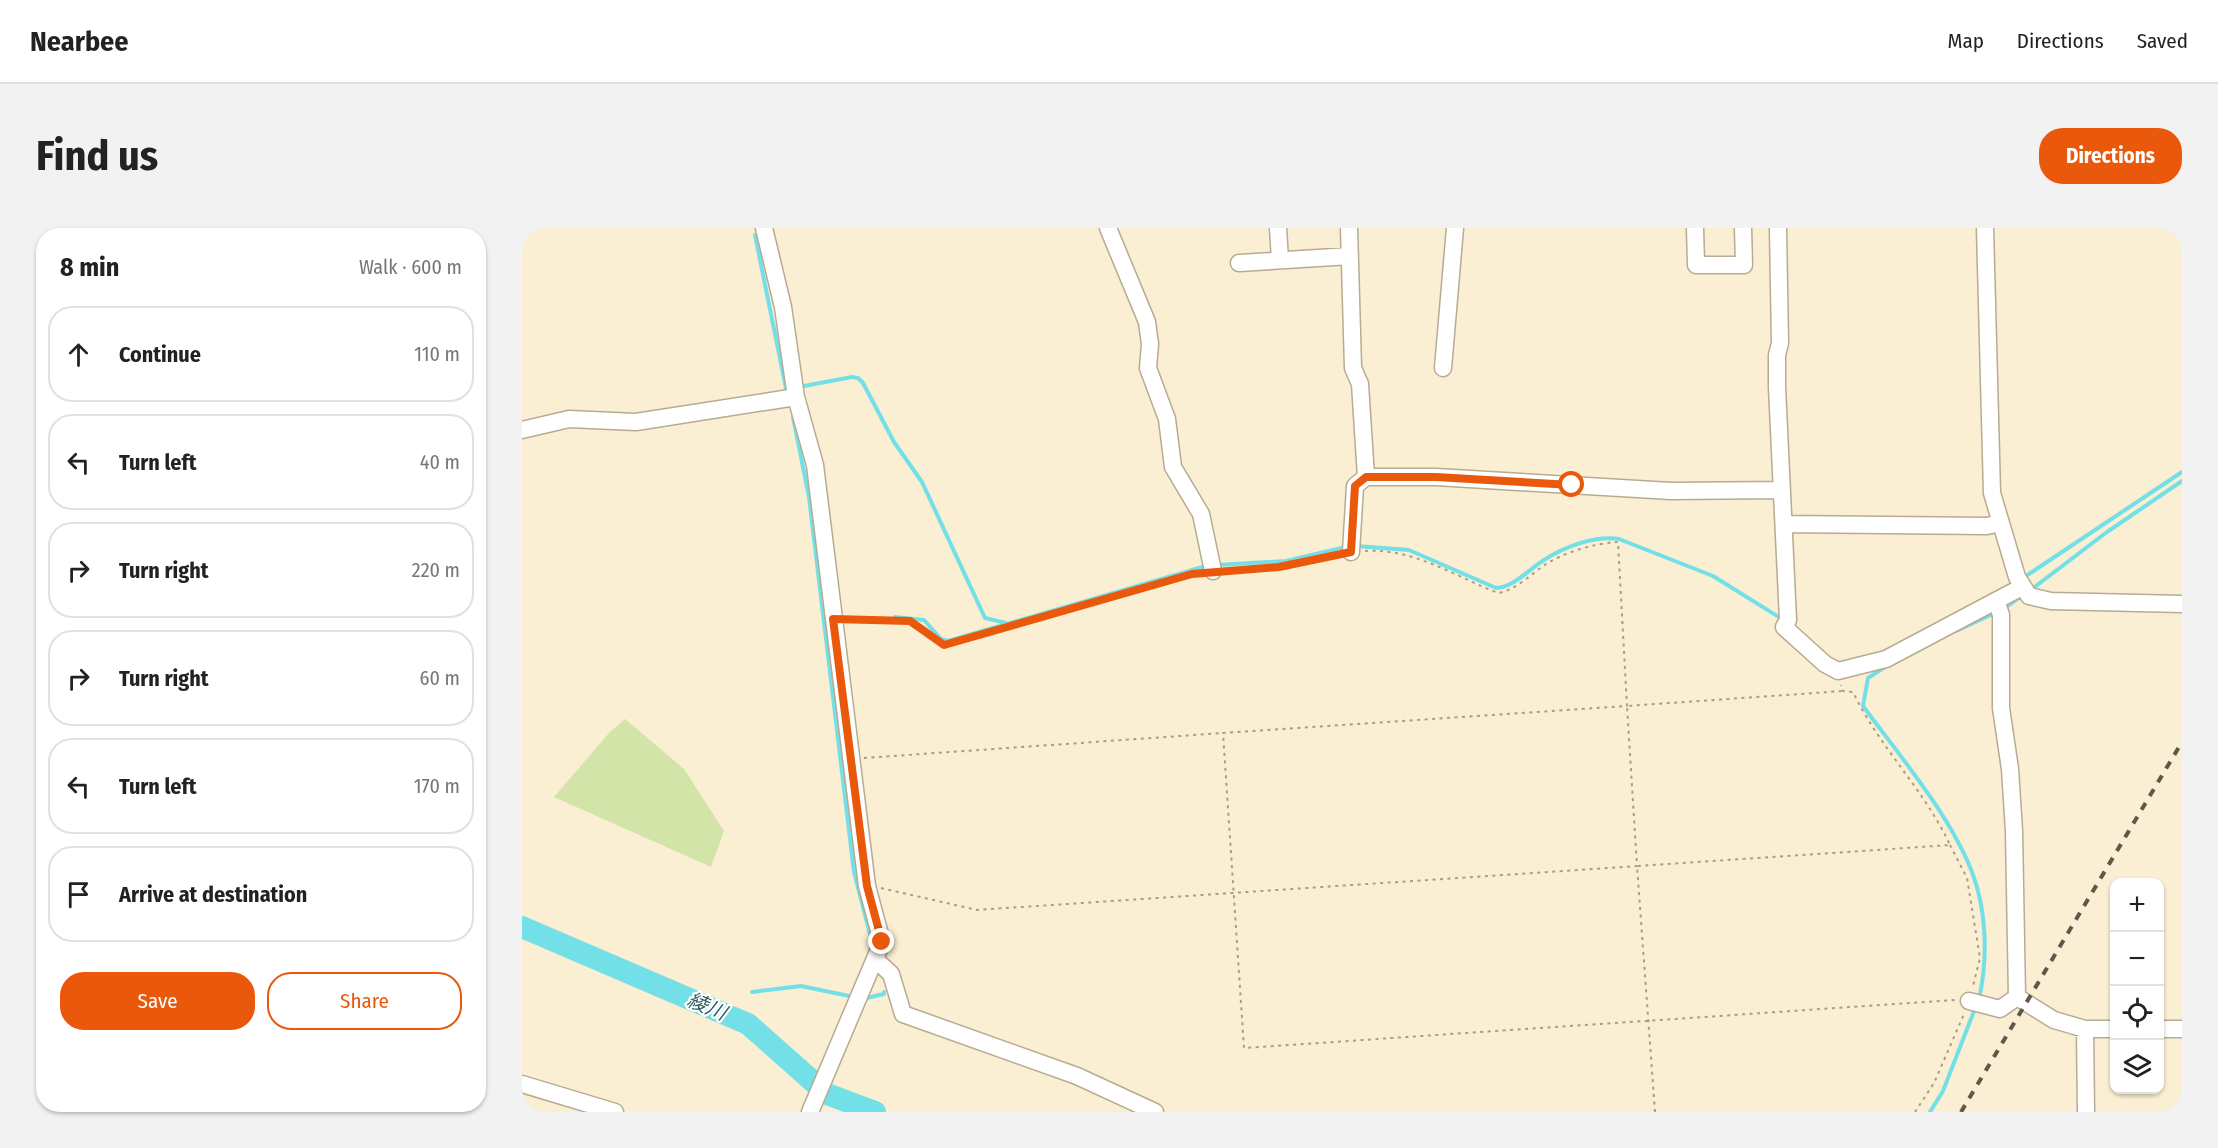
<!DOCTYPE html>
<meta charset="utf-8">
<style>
body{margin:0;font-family:"Fira Sans Condensed","Noto Sans JP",sans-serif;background:#f2f2f2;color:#222}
.controls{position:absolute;right:18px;bottom:18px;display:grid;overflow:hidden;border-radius:12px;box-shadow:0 2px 4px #0004}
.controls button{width:54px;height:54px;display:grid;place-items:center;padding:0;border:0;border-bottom:2px solid #e0e0e0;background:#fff;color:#222;font:30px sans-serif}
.stop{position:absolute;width:18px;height:18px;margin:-14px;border:4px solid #ea580c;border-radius:50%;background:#fff}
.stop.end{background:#ea580c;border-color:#fff;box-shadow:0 2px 6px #0008}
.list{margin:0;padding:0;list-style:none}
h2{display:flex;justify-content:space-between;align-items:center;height:78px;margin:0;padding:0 24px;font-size:26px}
h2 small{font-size:20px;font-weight:400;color:#767676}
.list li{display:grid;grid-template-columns:39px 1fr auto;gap:18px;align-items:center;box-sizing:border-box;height:96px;margin:0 12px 12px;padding:0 12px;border:2px solid #e0e0e0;border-radius:24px}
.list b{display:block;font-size:22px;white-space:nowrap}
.list em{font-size:20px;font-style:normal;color:#767676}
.actions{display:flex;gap:12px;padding:18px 24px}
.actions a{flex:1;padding:14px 0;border:2px solid #ea580c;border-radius:24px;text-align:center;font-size:21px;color:#ea580c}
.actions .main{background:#ea580c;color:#fff}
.icon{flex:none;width:33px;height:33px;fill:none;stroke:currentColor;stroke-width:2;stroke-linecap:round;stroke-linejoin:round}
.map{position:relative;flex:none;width:1660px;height:884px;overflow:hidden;border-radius:24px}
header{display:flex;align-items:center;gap:36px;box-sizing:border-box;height:84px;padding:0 30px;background:#fff;border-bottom:2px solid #e0e0e0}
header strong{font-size:28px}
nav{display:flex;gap:33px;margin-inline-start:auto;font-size:21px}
.intro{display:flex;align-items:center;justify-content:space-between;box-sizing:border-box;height:144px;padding:0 36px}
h1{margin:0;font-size:42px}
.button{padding:15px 27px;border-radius:24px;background:#ea580c;color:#fff;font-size:21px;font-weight:700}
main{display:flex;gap:36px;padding:0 36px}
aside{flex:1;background:#fff;border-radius:24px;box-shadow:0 2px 4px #0004}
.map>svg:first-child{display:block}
.green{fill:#d3e4a8}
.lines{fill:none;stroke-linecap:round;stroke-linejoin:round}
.stream{stroke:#73dfe6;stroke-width:4}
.river{stroke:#73dfe6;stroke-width:22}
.minor-casing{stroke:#b7ab92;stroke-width:19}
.path{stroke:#a69d8a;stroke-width:2;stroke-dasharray:3 4.5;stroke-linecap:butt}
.minor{stroke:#fff;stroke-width:16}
.rail{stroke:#5e584b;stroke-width:4;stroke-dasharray:8 8;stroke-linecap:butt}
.route{stroke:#ea580c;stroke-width:8}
.labels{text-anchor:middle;stroke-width:4.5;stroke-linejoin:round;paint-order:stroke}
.water-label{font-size:20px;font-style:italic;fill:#2d5c5f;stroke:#fff}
</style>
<header>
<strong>Nearbee</strong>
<nav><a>Map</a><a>Directions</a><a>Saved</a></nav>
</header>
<div class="intro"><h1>Find us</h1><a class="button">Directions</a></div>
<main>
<aside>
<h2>8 min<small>Walk · 600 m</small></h2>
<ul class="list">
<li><svg class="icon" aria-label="ahead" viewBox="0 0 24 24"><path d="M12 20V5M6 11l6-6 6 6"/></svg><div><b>Continue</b></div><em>110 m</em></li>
<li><svg class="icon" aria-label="left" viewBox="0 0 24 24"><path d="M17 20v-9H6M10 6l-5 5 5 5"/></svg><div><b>Turn left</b></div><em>40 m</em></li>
<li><svg class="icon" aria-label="right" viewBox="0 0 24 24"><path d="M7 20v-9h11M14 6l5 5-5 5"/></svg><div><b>Turn right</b></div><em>220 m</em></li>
<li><svg class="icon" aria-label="right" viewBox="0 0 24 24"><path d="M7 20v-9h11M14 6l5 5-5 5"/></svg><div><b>Turn right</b></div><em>60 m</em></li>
<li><svg class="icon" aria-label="left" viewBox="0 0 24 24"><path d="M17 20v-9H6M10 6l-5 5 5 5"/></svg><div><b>Turn left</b></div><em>170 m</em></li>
<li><svg class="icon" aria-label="arrive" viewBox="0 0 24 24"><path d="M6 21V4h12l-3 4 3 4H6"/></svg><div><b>Arrive at destination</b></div></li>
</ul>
<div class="actions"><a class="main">Save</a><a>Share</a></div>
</aside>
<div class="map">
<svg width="1660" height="884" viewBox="0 0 1660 884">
<rect width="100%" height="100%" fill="#faeed3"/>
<path class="green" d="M103 491 162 541 202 603 189 639 32 569 88 504Z"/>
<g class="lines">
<path class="stream" d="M233 7 265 165
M282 158 330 149 336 150 341 155 372 214 400 254 463 390 484 395
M271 189 287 269 332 644 349 710
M834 318 887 322 974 360C992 359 1006 342 1022 332 1042 319 1073 307 1097 311L1191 348 1260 391
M695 337 764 333 824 319
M1501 350 1660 244
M1510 361 1585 304 1660 253
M1483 380 1501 367
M373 389 402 392 419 411 426 413 684 338
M1434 403 1473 385
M1363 439 1346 450 1341 478C1377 527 1428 587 1450 644 1465 683 1466 731 1457 771
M230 764 279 758 332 769
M340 771 362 766V764
M1408 884 1421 863 1454 778"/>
<path class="river" d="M0 699 226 796 305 866 353 884"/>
<g class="minor-casing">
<path id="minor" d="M242 0 261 79 274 169 293 237 345 658 360 714 288 884
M586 0 625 94 628 116 626 140 645 191 651 239 679 286 691 343
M756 0 758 32
M827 0 831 140 838 156 844 249
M1173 0 1174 37H1222L1221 0
M1256 0 1258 115 1255 127V159L1266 392 1262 399 1303 436 1316 443 1364 431 1500 359
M1463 0 1470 265 1495 349 1507 368 1529 373 1660 376
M717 35 828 28
M921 140 933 0
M0 202 47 191 114 194 274 169
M1262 296 1465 298 1478 295
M829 324 833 258 844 249H914L1149 263 1259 262
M1475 375 1479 387V480L1488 541 1492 603 1495 769
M354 732 369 746 381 786 555 848 633 884
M1447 773 1478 781 1495 769 1532 792 1563 801H1592
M1563 801 1564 884
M1638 801H1660
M0 856 93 884"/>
</g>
<path class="path" d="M843 323C892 320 932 348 976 365 994 362 1009 346 1024 336 1043 324 1074 315 1096 314L1105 478 701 505 722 820 1433 772
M704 343 757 339 817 326
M326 391 388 393 422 417 677 345
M342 530 701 505
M1428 617 1445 650 1458 730 1451 758
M359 660 455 682 1115 638 1105 478 1321 463
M1133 884 1115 638 1428 617C1402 561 1357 519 1331 464L1321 463 1319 457
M1393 884 1412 855 1442 786"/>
<use href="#minor" class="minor"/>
<path class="rail" d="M1439 884 1660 514"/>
</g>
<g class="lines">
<path class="route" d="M360 714 345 658 311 391 388 393 422 417 670 346 757 339 829 324 833 258 844 249H914L1050 257"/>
</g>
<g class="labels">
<g class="water-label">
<text transform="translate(185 778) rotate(23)" y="7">綾川</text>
</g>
</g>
</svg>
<div class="controls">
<button>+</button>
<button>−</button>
<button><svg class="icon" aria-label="locate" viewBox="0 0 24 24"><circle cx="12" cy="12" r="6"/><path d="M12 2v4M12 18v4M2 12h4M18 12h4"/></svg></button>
<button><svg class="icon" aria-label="layers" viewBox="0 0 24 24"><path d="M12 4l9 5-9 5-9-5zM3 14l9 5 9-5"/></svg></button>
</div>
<div class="stop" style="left:1050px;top:257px"></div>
<div class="stop end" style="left:360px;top:714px"></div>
</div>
</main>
